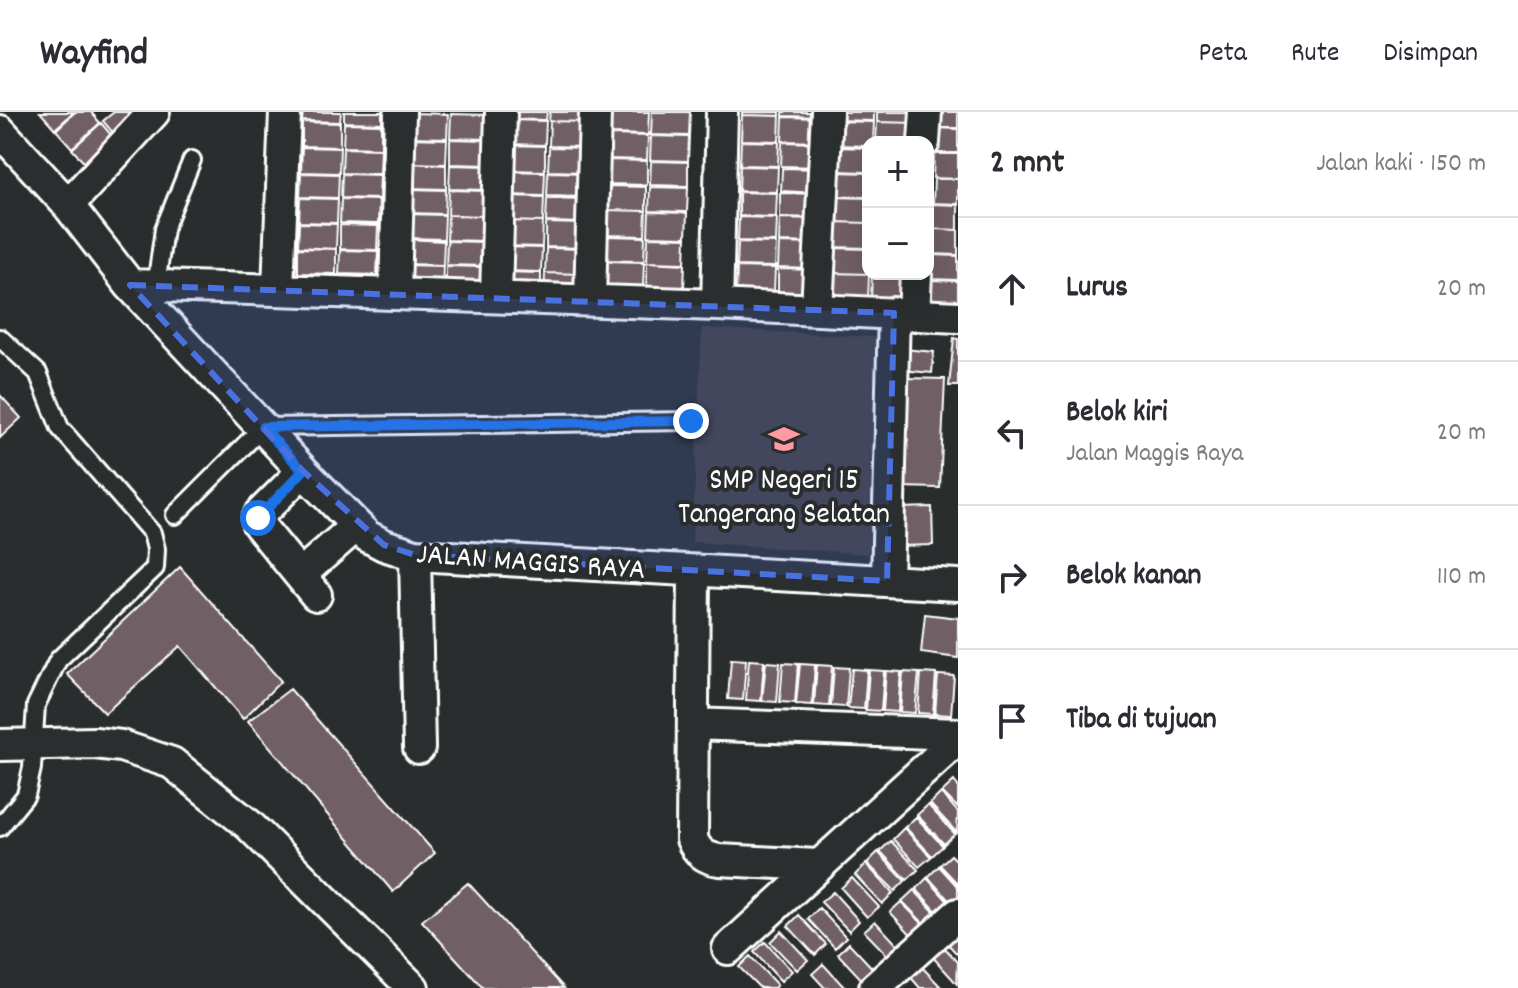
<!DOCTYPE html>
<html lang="id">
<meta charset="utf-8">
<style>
body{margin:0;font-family:Dekko,sans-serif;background:#f2f2f3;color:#2b2b33}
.controls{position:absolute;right:24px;top:24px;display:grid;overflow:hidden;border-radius:16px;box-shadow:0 8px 32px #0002}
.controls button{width:72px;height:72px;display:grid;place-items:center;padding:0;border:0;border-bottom:2px solid #e1e1e2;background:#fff;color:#2b2b33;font:40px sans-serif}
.stop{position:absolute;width:24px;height:24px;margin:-18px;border:6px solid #1a73e8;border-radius:50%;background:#fff}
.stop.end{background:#1a73e8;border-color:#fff;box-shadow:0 2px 8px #0008}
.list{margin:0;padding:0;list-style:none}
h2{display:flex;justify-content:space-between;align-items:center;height:104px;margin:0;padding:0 32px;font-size:34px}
h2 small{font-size:26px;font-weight:400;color:#7c7c81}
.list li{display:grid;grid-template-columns:52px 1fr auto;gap:24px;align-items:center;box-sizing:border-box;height:144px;padding:0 32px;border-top:2px solid #e1e1e2}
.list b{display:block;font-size:30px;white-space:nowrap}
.list p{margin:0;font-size:26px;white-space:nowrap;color:#7c7c81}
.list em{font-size:26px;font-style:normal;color:#7c7c81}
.icon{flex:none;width:44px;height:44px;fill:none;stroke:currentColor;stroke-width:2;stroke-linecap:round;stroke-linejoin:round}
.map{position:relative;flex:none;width:958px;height:876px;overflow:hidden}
header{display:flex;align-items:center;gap:48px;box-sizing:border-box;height:112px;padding:0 40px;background:#fff;border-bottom:2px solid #e1e1e2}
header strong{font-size:38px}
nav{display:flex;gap:44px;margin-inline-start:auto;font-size:28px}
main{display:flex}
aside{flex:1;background:#fff}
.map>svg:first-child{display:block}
.built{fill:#3f3c3e}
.building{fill:#705e65;stroke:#fff;stroke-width:2}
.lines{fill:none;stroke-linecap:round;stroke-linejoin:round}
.service-casing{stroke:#fff;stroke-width:22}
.minor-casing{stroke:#fff;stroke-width:36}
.service{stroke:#2a2d2e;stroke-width:16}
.minor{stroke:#2a2d2e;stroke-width:30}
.route{stroke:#1a73e8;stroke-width:10}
.marked{fill:#4a71e0;fill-opacity:0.2;stroke:#4a71e0;stroke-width:6;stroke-dasharray:16 10;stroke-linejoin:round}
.labels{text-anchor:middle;stroke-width:8;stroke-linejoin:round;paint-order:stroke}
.poi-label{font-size:30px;fill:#fff;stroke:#2a2d2e}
.street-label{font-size:30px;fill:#fff;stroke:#2a2d2e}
</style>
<header>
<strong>Wayfind</strong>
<nav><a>Peta</a><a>Rute</a><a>Disimpan</a></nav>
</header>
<main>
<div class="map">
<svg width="958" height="876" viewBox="0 0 958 876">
<rect width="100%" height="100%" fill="#2a2d2e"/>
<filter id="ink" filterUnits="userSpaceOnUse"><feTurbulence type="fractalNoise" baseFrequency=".0125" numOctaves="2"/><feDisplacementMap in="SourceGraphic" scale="16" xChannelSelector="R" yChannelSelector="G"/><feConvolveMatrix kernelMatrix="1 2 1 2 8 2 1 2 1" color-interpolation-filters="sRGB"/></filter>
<g filter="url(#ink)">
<path class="built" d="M702 216 875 225 869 442 692 430Z"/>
<path class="building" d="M40 0H74L55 17Z
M75 0H91L100 11 72 36 56 18Z
M114 0H146L119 28 103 9Z
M303 0H341L340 10 302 9Z
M344 0H382V11L344 10Z
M509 0H547L546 8 508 7Z
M550 0H588L587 10 549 9Z
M611 0H649L648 23 610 22Z
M652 0H690L689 24 651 23Z
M742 0H780V4L742 3Z
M783 0H821V5L783 4Z
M836 0H874V9L836 8Z
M877 0H916L915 11 877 10Z
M935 0H958V16H935Z
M410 1 448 2 447 26 409 25Z
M451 2 489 3 488 27 450 26Z
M742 3 780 4 779 29 741 28Z
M783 5 821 6 820 30 782 29Z
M508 8 546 9 545 33 507 32Z
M550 9 588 10 587 35 549 34Z
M836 9 874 10 873 30H868V34L835 33Z
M302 10 340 11V35L302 34Z
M877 10 915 11 914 30H876Z
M101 11 117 30 88 55 72 37Z
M344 11 381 12V36L343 35Z
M935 16 958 17V41H934Z
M610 23 648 24 647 48 609 47Z
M651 24 689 25 688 49 650 48Z
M409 26 447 27 446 52 408 51Z
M450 27 488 28V53L450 52Z
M741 29 779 30 778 54 740 53Z
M782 30 820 31 819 55 781 54Z
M507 33 545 34V59L507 58Z
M302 35 340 36 339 61 301 60Z
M549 35 587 36 586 60 548 59Z
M835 35 868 36V60L834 59Z
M343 36 381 37 380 62 342 61Z
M934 42H958V67L933 66Z
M609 48 647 49V73L609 72Z
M651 49 688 50V74L650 73Z
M408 51 446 53V77L408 76Z
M450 53 488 54 487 78 449 77Z
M740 54 778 55 777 80 739 79Z
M782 56 820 57 818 81 781 79Z
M507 59 545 60 544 84 506 83Z
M548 60 586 61 585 85 547 84Z
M834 60 868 61V85L834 84Z
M301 61 339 62 338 86 300 85Z
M342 62 380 63 379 87 341 86Z
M934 67H958V92L933 91Z
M608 74 646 75V99L608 98Z
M650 75 688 76 687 100 649 99Z
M408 77 446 78 445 102 407 101Z
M449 78 487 79 486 104 448 103Z
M739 80 777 81 776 105 739 104Z
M780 81 818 82V106L780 105Z
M506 84 544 85 543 110 505 109Z
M834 85 868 86V111L833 110Z
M300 86 338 87 337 111 299 110Z
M547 86 585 87 584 111 546 110Z
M341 87 379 88 378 112 340 111Z
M932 92 958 93V118L932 117Z
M608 98 646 99 645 124 607 123Z
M649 100 687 101 686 125 648 124Z
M407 102 445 103 444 127 406 126Z
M448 103 486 104 485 129 447 128Z
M739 105 777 106 776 130 738 129Z
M780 106 818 107 817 131 779 130Z
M505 109 543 110 542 135 504 134Z
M833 110 868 111V136L832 135Z
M299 111 337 112 336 137 298 135Z
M546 111 584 112V136L546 135Z
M340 113 378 114 377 138 340 137Z
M932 117 958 118V143L931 142Z
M607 124 645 125 644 149 606 148Z
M648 125 686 126 685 151 647 150Z
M406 127 444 129 443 153 405 152Z
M447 129 485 130 484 154 446 153Z
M738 130 776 131 775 155 737 154Z
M779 131 817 132 816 157 778 156Z
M505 135 542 136 541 160 503 159Z
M298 136 336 137V162L298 161Z
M546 136 584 137 583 162 545 161Z
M832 136 868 137V162L831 161Z
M340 138 378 139 377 163 339 162Z
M931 143 958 144V168L930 167Z
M606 149 644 150 643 175 605 174Z
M647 150 685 152 684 176 647 175Z
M405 153 443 154 442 178 404 177Z
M446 154 484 155V180L446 179Z
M737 155 775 156 774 181 736 180Z
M778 157 816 158V182L778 181Z
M504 160 541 161V186L503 185Z
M545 161 583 162 582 187 544 186Z
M831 161 869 162 868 187 830 186Z
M872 162 910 163 909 188 871 187Z
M930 168 958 169V193H930Z
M954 226 958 227V274H949Z
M903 237 934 240 932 261 901 258Z
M903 266 945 267 940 376 900 375Z
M0 283 21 306 0 326Z
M932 395 933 433 899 434V396Z
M180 455 281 569 243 607 180 534 105 601 67 562Z
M925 502 958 506V546L921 541Z
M731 547 746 548 743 588 728 587Z
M749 548 764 549 761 589 746 588Z
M766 550 780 551 777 590 762 589Z
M783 551 798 552 795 591 780 590Z
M800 552 815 553 812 593 796 592Z
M817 553 832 554 829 594 814 593Z
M834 555 849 556 846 595 831 594Z
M852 557 867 558 864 597 848 596Z
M869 558 884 559 881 599 866 598Z
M886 559 901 560 898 600 883 599Z
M903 560 919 561 915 601 900 600Z
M921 561 936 562 933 602 918 601Z
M938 563 954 564 951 603 935 602Z
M290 577 435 741 393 780 248 609Z
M954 669 958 674V696L942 680Z
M941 681 958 700 957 721 930 692Z
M928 693 955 722 944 732 917 703Z
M916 705 943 734 932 744 905 715Z
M904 716 931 745 919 755 893 727Z
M891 729 918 758 907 768 880 739Z
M878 740 905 769 895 779 867 751Z
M951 743 958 750V772L940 753Z
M866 752 893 781 882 792 855 763Z
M939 754 958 775V790L954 794 928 765Z
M852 766 879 795 867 805 841 776Z
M927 766 953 795 942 805 916 777Z
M468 771 564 876H483L422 809Z
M914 778 941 807 930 818 902 789Z
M833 780 859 809 849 819 821 790Z
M901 790 929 818 917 829 890 800Z
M819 796 846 825 835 836 808 807Z
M799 803 826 832 815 843 788 814Z
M875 809 902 838 892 848 864 819Z
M781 819 808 848 797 858 770 830Z
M958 821V843L947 831Z
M765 830 792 859 781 869 754 840Z
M849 831 876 860 864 870 838 842Z
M942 833 958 850 957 872 931 843Z
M750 844 777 873 774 876H760L739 855Z
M823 852 845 876H825L812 862Z
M919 852 942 876H920L908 862Z"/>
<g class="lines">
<g class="service-casing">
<path id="service" d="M156 174 164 117 192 48
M0 226 38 261 60 316 152 421 156 437 155 456 58 548 36 593 32 656 26 683 0 715
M175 403 263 315 691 309"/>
</g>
<g class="minor-casing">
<path id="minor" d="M0 19 68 93 130 173 303 359 367 424 384 433 415 443 958 473
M924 30 926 0
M68 93 154 0
M130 173 717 193 958 205
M278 177 285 0
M395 181 400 0
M496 185 501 0
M590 188 595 0
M717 193 722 0
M817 198 827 0
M914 203 916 162
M303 359 262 400 258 406V412L316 483
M415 443 419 636
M694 459 692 727C697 740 705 746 719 748L818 753
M300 463 356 414
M887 469 894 201
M693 612 958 622
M0 633 95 631 121 634 172 651 249 713 413 876
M728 837 958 627
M875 876 958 802"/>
</g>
<use href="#service" class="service"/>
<use href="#minor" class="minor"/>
</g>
</g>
<g class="lines" filter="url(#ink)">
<path class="route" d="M258 406 303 359 263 315 691 309"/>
</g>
<path class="marked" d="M130 173 894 201 887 469 415 443 384 433 303 359Z"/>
<defs>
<g id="school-bare" transform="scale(2.4)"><path d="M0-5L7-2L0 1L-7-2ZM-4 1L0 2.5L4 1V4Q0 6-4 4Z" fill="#ff9aa2" stroke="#2a2d2e" stroke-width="2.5" paint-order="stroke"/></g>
</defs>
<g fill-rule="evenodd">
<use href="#school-bare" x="784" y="327"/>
</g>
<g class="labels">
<g class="poi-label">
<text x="784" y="376">SMP Negeri 15<tspan x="784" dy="34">Tangerang Selatan</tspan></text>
</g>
<g class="street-label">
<text transform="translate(531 448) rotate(4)" y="10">JALAN MAGGIS RAYA</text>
</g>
</g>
</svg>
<div class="controls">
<button>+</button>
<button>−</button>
</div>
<div class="stop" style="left:258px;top:406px"></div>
<div class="stop end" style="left:691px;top:309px"></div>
</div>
<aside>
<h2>2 mnt<small>Jalan kaki · 150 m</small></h2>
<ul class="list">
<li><svg class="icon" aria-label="ahead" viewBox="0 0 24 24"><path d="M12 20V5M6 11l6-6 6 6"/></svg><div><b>Lurus</b></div><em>20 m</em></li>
<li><svg class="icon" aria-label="left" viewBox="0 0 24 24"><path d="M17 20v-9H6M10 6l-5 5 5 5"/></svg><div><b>Belok kiri</b><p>Jalan Maggis Raya</p></div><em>20 m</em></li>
<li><svg class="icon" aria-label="right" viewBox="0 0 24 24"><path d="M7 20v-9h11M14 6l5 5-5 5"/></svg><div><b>Belok kanan</b></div><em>110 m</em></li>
<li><svg class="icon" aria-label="arrive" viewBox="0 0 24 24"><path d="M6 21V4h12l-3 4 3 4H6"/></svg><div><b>Tiba di tujuan</b></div></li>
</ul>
</aside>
</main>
